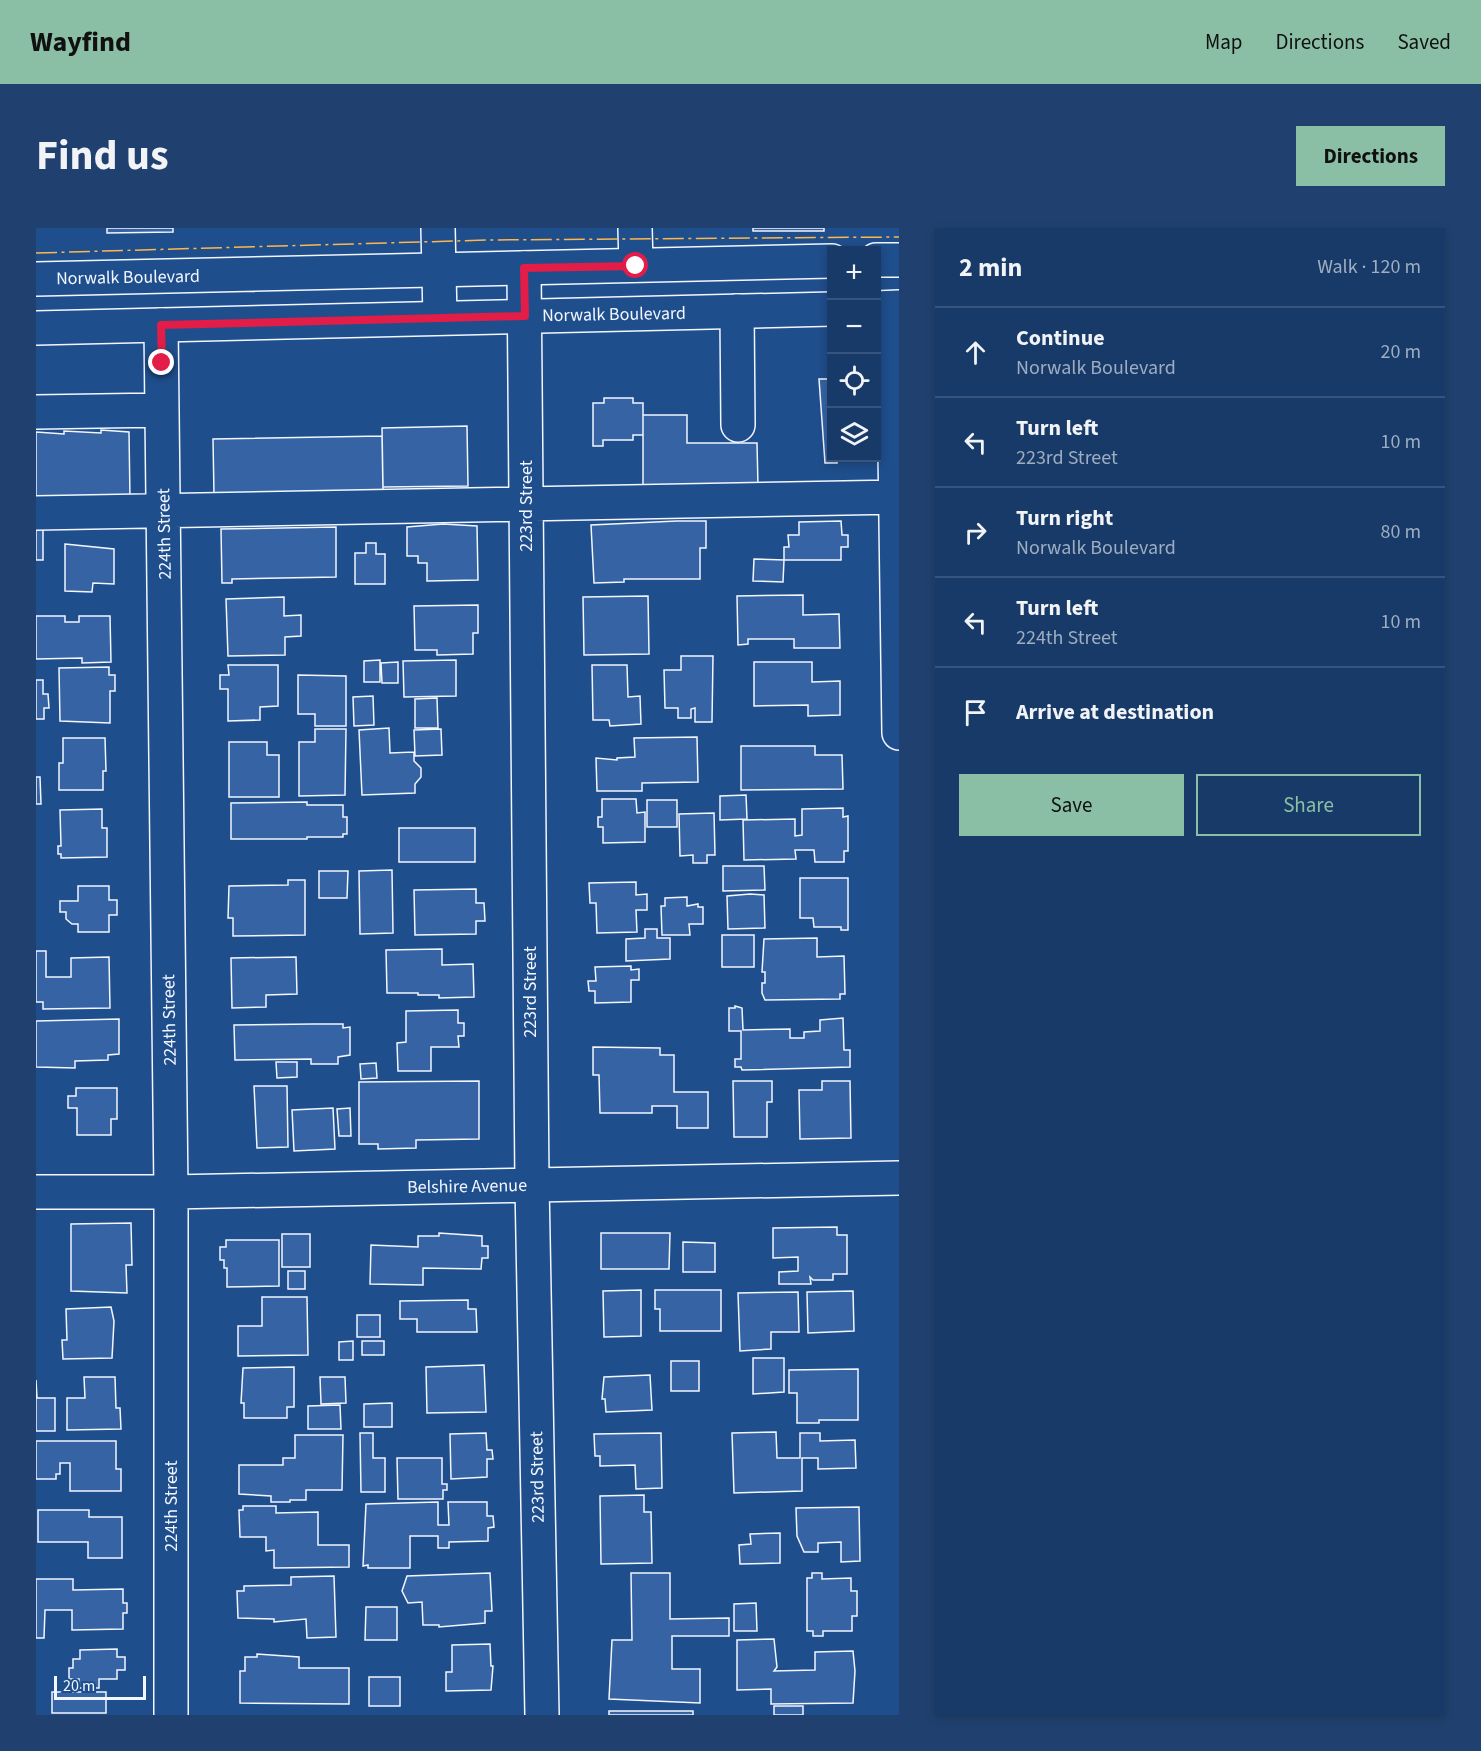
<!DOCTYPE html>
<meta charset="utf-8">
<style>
body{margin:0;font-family:"Source Sans 3",sans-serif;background:#20416f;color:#f1f3f6}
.controls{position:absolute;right:18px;top:18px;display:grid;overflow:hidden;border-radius:0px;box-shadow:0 3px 9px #0003}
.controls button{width:54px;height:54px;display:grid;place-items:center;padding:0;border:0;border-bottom:2px solid #36547d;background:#173a69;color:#f1f3f6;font:30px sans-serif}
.scale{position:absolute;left:18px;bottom:15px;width:92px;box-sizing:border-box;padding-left:6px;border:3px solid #f2f6ff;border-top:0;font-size:16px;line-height:21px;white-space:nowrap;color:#f2f6ff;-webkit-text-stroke:4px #1f4e8c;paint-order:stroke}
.stop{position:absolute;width:18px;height:18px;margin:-14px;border:4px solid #e11d48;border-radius:50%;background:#fff}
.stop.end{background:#e11d48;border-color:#fff;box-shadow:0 2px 6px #0008}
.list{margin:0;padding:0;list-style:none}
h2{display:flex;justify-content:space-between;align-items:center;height:78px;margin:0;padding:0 24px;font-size:26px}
h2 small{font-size:20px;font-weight:400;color:#9eadc0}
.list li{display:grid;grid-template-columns:39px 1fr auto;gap:18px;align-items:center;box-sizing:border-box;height:90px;padding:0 24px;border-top:2px solid #36547d}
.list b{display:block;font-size:22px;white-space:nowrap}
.list p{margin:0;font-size:20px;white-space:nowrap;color:#9eadc0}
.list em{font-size:20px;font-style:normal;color:#9eadc0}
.actions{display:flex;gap:12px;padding:18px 24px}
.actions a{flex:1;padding:14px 0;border:2px solid #8abfa5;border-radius:0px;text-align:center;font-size:21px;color:#8abfa5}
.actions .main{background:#8abfa5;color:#111}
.icon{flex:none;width:33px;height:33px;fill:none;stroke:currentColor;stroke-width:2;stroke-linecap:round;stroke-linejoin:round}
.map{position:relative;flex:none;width:863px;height:1487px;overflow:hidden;border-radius:0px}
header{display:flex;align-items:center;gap:36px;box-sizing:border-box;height:84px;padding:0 30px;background:#8abfa5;color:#111}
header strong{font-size:28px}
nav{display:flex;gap:33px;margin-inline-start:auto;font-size:21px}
.intro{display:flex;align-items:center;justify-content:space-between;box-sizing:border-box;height:144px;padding:0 36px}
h1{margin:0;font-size:42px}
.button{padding:15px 27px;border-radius:0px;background:#8abfa5;color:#111;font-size:21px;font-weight:700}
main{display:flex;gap:36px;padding:0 36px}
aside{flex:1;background:#173a69;border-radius:0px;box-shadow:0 3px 9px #0003}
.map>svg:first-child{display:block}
.building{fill:#3563a3;stroke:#f2f6ff;stroke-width:1.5}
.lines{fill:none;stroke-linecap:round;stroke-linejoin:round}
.minor-casing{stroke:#f2f6ff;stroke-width:36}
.major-casing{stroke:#f2f6ff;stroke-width:36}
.minor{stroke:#1f4e8c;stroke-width:33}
.major{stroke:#1f4e8c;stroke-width:33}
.power{stroke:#ffb74d;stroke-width:1.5;stroke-dasharray:21 4.5 3 4.5;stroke-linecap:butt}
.route{stroke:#e11d48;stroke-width:8}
.labels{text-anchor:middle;stroke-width:4.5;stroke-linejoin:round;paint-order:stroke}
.street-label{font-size:18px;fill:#f2f6ff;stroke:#1f4e8c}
</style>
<header>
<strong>Wayfind</strong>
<nav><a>Map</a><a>Directions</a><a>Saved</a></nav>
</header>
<div class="intro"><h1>Find us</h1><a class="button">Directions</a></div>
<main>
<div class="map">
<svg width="863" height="1487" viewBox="0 0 863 1487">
<rect width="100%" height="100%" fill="#1f4e8c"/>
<path class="building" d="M71 0H137V4L71 5Z
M717 0H788V3H717Z
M783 151H796V230H801V235H789Z
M568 170H597V175H607V207H597V212H567V218H557V175H568Z
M607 187H651V215H721L722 258 607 260Z
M431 198 432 258 347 259 346 200Z
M65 202 93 204 94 271 0 273V204L28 206V203L65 205Z
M346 208 347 264 178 267 177 211Z
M641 293H670V320H664V351H588V354L558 355 555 297Z
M805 293 806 307H812V319H805V332H748V319H753L752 307H763V294Z
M407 296 441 298 442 352 391 353V335H382V328H371V299Z
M300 299V349L196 351V355H186L185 301Z
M0 300H7V332H0Z
M330 315H340V326H349V356H319V325H330Z
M29 316 78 321V356L57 355 56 364 29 363Z
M718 331 748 332 747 354 717 353Z
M767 367V387L803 386 804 420H758V411H712V416L702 417 701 368Z
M612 368 613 426 548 427 547 369Z
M248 369V388L265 387V408L249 409V427L192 428 190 371Z
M442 377V405H437V426L401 427V422H379L378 378Z
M0 388H29V394H43V388H74L75 434 46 435V430L0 431Z
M645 428H677L676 494H659V480L655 481V490H642V480H629L628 442H645Z
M344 432V454H328V433Z
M420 432V468L368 469 367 433Z
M362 434V455H346L345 435Z
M718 434H776V454L804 453V487L772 488V477L718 478Z
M192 437H242V478L224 479V492L192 493V461H184V447H193Z
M556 437H591L592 469 604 468 605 496 574 498 573 492H557Z
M73 439V447H79V463H74V495L24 493 23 440Z
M262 447 310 448V498H279V486H262Z
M0 452H7V466H12L13 480H8V491H0Z
M337 468 338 497 318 498 317 469Z
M401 470 402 500H379V471Z
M353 500 354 525 378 524V533L385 540V549L379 556V565L326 567 323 502Z
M279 501H310L309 567 263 568V514H279Z
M405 501 406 527 379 528 378 502Z
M661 509 662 554 606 555V563H561L560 530 581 532V530L599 529 598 510Z
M27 510H69L70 543H67V562H23V535H27Z
M193 514H231V527H243V569H193Z
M705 518H779V527H806L807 561 705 562Z
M0 549H4L5 576H0Z
M710 567 711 591 684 592V568Z
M566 571H600L601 585 609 584V614L567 615V599H562V589H566Z
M611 572H641V599H611Z
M271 574V577H307V589H311V606H307V609H271V611H195V575Z
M807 580V589L812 588V623H808V634H779L778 622H759L760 631 708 632 707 592 759 591V608L766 607V581Z
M66 581V600H71V629L25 630V626H22V618H25L24 582Z
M678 585 679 627H671V635H657V627L644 628 643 586Z
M363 600H439V634H363Z
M687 638H728L729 662 687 663Z
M356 642 357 705 324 706 323 643Z
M283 643H312L311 670H283Z
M764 650H812V702H805V699H778L777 690H764Z
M252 652H269V707L197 708V690H192L193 658 252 657Z
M600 654V667L611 666V682H600L601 704 561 705 560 675H554L553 655Z
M42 658H73V672H81V687H73V704H42V696H36L30 691V684H24V673H42Z
M440 661V675H448L449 693H440V706L379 707 378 662Z
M714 666 728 667 729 700 692 701 691 668Z
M651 669V678L662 676V679H667V696H653L654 707H626L625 678H629V670Z
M609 701H621V710H634V731L590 733V711L609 710Z
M686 707H718V739H686Z
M781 710V729L808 728 809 766H804V771L729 772 726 765V755H729V744H726L728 711Z
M406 721V737L437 736 438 769 403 770V767H382V765H351L350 722Z
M0 723H10V749H35V730L73 729 74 780 7 781V774H0Z
M260 729 261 766 230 767V779L196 780 195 730Z
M595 738V742L603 741V752H595V774L559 775V763H553L552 753H560L559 739Z
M699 778 706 780 707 802 754 801V810H768V804L784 803V792L807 790 808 822H814V839L706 842 705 839H699V831H705V803H693V780H699Z
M422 782V795H428V808H422L423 819H395V843H362L361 815 370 814V783Z
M83 791V826L72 827V832L39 833V840L0 839V793Z
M277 796H307V800L314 799V827L302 829V836H275V831L199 832 198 797Z
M557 819 624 820V827H638V864H672V900H641V878H616V885H564L563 847H557Z
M240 834H261V849L241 850Z
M340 835 341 850 325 851 324 836Z
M443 853V911L380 912V920L342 921V916H323V854Z
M697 853H736V874H731V909H698Z
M786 853H814L815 910 764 911 763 862H786Z
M218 858H251L252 919 221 920Z
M40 860H81V891H75V907H41V880H32V868H40Z
M297 880 299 921 258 923 256 882Z
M314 880 315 908H303L301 881Z
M95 995 96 1037H90L91 1065 35 1063V996Z
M801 999V1007H811V1046H797V1052H777L774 1049 775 1056H743V1044L762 1043V1029L737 1030V1000Z
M403 1005 446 1008V1018H452V1030H446L445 1041 387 1040V1057L334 1056 335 1017 382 1019V1008H403Z
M565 1005H634L633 1041H565Z
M246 1006H274V1039H246Z
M190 1012H243V1058L191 1059V1040H188V1032H184V1019H190Z
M647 1014 679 1015V1044H647Z
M252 1043H269V1061H252Z
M605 1062V1108L568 1109 567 1063Z
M619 1062H685V1103H624V1081H619Z
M817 1063 818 1103 772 1105 771 1064Z
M762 1064 763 1104H735V1121L704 1123 702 1065Z
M226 1069H271L272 1127 202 1128V1098H226Z
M432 1072V1081H440L441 1104H381V1091H364V1073Z
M75 1079 78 1093 76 1130 27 1131 26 1112H31L30 1081Z
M321 1087H344V1109H321Z
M317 1113V1132H303V1114Z
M326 1113H348V1127H326Z
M717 1130H748V1164L717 1166Z
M635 1133H663V1163H635Z
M448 1137 450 1184 391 1185 390 1139Z
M258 1139V1179H251V1190H208V1175H205L207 1140Z
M822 1141V1192H783V1195H761V1165H753V1142Z
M614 1147 616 1182 570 1184 569 1171H566L568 1149Z
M48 1149H79L80 1180H84L85 1201 31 1202V1170H49Z
M284 1149H309L310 1175 285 1176Z
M0 1152 1 1170H19V1203H0Z
M356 1175V1199H328V1176Z
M304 1177 305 1201H272V1178Z
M740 1204 741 1230H764V1205H784V1213L819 1212 820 1240 782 1241V1230H766V1263L698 1265 696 1205Z
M324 1205H337V1230H349V1264H325Z
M450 1205 451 1222H456L457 1231H451V1249L415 1251 414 1206Z
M625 1205 626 1260 600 1261 599 1237 564 1238V1228H559L558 1206Z
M259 1207H307L306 1262H270V1272H254V1274H235V1268L203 1266V1237H247V1230H259Z
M0 1213H80V1241H85V1263H34V1235H24V1246H20V1251H0Z
M361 1230H406V1256H411V1262H407V1271H362Z
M608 1267V1284H615L616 1335 565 1336 564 1268Z
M402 1274V1297H413L412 1274H451V1288H457L458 1299 452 1300V1313L413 1314V1320H402V1308H374V1340H332V1337L327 1338 330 1276Z
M207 1278H240V1285L282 1284V1317H313V1339L238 1340V1322L230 1323V1309H204L203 1282H207Z
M823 1279 824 1333 805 1334V1314L782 1315V1324H768L761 1308 760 1280Z
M2 1282H53V1289H86V1330H52V1314H2Z
M744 1305V1335L704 1336 703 1317 715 1316 714 1306Z
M454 1345 456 1383H449V1395L403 1399V1397H387L386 1374 372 1375 366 1363 371 1348Z
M595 1345H634V1391L693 1390V1408H636V1441H664V1475L573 1471 576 1412H596Z
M776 1345H786V1351L815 1350V1363H821V1388H816V1403H787V1408H777V1403H771V1350H776Z
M298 1348 300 1409 271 1410 270 1391 238 1394V1391L202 1390 201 1363H208V1358L255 1357V1349Z
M0 1351H37V1362L87 1361V1375H91V1385H87V1401L36 1402V1382H9L8 1410H0Z
M720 1375 721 1403H698V1376Z
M330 1379H361V1412H329Z
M738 1411 741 1439 738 1443 779 1442V1424L817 1423 819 1443 817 1475 735 1476V1461L701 1462V1412Z
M454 1416 455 1438H457L455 1462 410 1463V1444H416V1417Z
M81 1421V1429H89V1442H81V1451H63V1460H43V1451H33V1440H37V1431H44V1422Z
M221 1426 263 1429V1440H313V1476L204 1475V1443H209V1429H221Z
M333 1449H364V1478H333Z
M16 1464H70V1485H16Z
M738 1478H767V1487H738Z
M573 1483H657V1487H573Z"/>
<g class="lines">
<g class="minor-casing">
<path id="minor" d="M402 0 404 90
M599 0 600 37
M488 40 496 956 506 1487
M857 80 863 505
M701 83 702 197
M125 97 135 964V1487
M0 184 126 182
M0 285 863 269
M0 964H135L863 950"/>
</g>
<g class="major-casing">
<path id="major" d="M840 32H863
M0 51 796 33
M840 80 863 79
M0 100 796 81"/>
</g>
<use href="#minor" class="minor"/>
<use href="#major" class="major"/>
<path class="power" d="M0 25 453 12 863 9"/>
</g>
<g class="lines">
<path class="route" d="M126 135 125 97 489 88 488 40 600 38"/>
</g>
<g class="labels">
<g class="street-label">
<text transform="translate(92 49) rotate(-1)" y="6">Norwalk Boulevard</text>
<text transform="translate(578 86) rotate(-1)" y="6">Norwalk Boulevard</text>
<text transform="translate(490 278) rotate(-90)" y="6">223rd Street</text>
<text transform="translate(128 306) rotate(-91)" y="6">224th Street</text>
<text transform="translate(494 764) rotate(-90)" y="6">223rd Street</text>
<text transform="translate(133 792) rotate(-91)" y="6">224th Street</text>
<text transform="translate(431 958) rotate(-1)" y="6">Belshire Avenue</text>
<text transform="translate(501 1249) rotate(-91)" y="6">223rd Street</text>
<text transform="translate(135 1278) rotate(-90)" y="6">224th Street</text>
</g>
</g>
</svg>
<div class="controls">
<button>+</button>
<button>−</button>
<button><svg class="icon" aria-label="locate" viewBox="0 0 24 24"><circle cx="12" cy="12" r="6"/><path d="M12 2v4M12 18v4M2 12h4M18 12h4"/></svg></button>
<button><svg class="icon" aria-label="layers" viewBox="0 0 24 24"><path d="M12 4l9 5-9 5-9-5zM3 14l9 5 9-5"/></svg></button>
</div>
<div class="scale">20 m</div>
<div class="stop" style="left:600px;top:38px"></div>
<div class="stop end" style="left:126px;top:135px"></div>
</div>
<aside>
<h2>2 min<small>Walk · 120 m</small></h2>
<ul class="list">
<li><svg class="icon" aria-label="ahead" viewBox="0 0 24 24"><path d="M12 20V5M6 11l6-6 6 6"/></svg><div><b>Continue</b><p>Norwalk Boulevard</p></div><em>20 m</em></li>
<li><svg class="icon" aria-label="left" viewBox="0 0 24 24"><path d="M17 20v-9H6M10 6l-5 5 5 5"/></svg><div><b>Turn left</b><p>223rd Street</p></div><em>10 m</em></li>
<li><svg class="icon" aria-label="right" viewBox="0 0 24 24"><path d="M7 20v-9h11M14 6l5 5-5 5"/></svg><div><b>Turn right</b><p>Norwalk Boulevard</p></div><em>80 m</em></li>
<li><svg class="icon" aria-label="left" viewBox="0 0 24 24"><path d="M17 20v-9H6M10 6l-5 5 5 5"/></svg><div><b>Turn left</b><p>224th Street</p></div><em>10 m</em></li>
<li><svg class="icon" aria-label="arrive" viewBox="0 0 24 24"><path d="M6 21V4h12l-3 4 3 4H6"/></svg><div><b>Arrive at destination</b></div></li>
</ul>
<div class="actions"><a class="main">Save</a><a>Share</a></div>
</aside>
</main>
